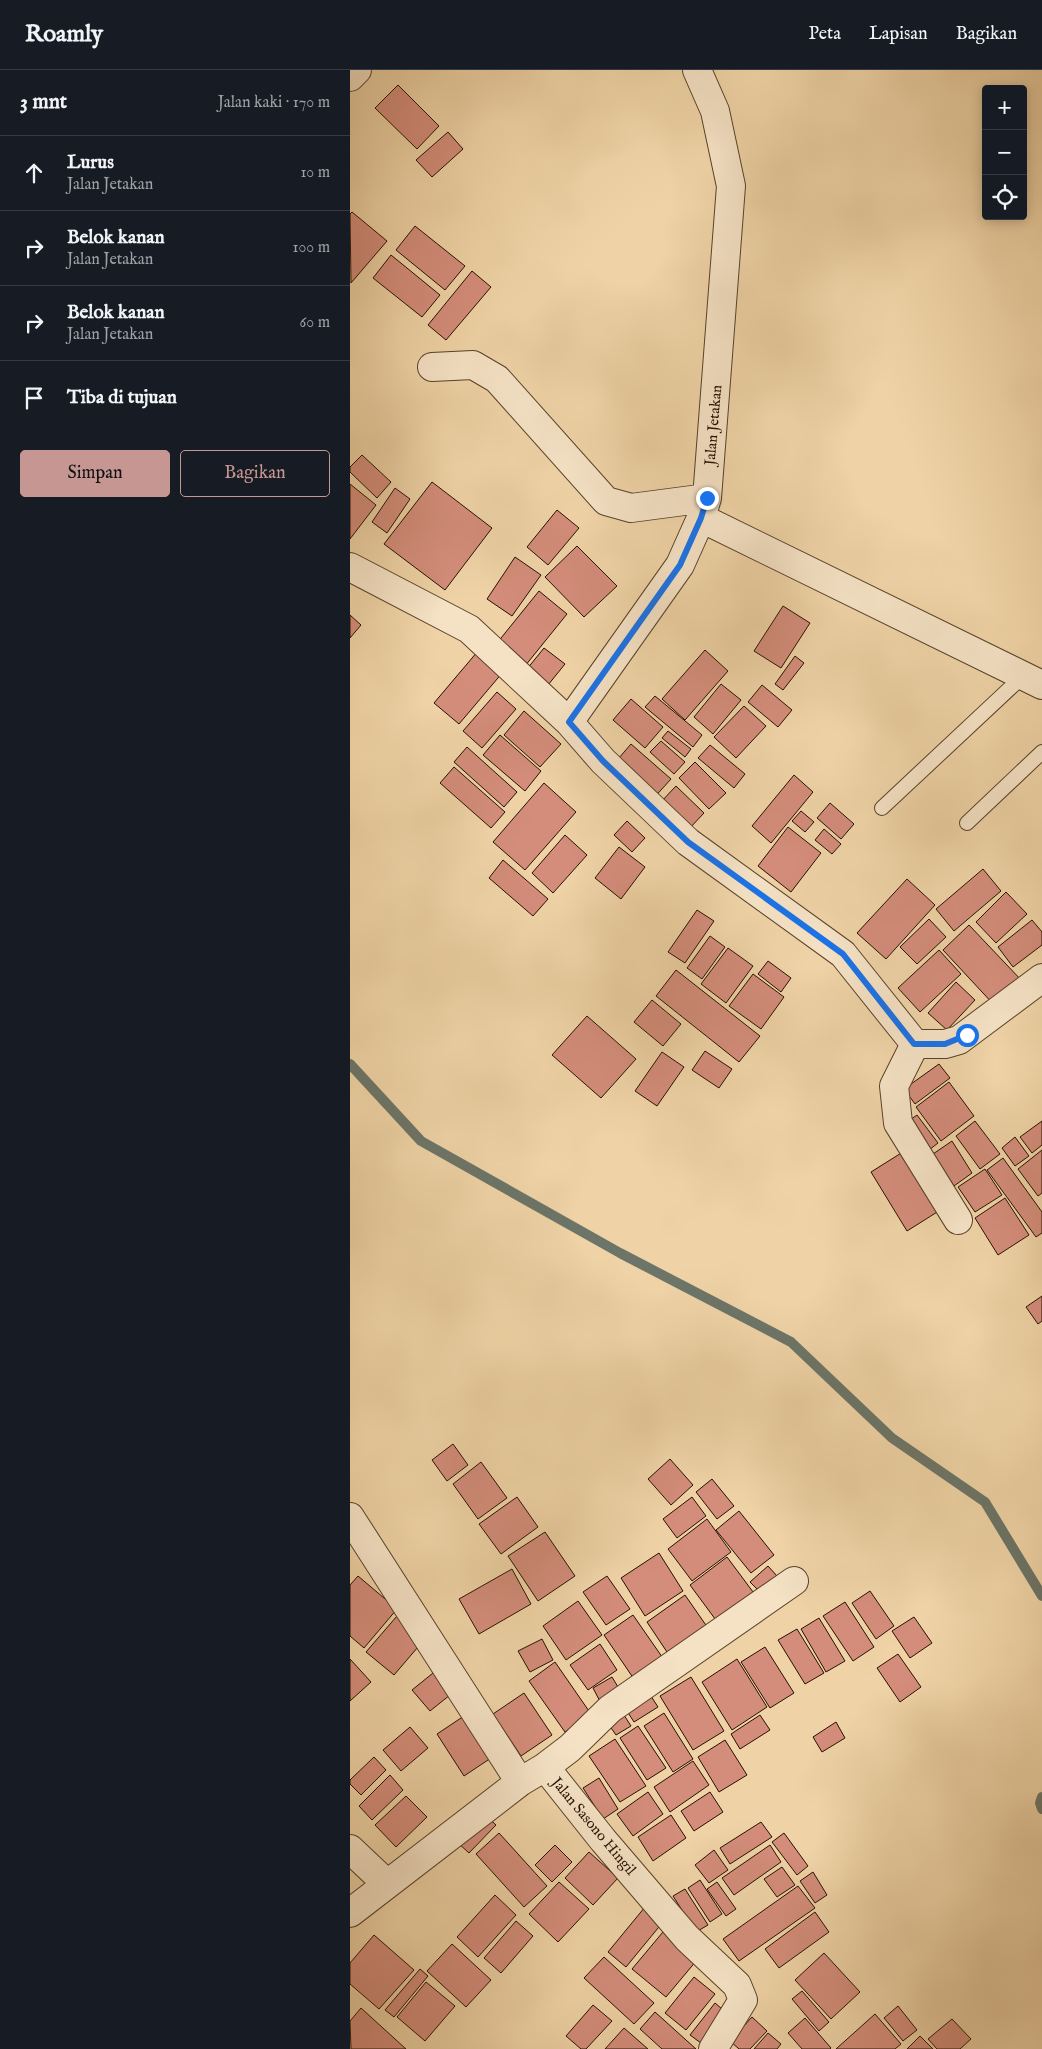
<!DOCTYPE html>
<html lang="id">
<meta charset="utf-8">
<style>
body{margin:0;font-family:"IM FELL English",serif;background:#242831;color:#f1f3f6}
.controls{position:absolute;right:15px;top:15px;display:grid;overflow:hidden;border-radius:5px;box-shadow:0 2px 12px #0003}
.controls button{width:45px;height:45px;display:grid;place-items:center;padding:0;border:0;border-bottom:1px solid #363941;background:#171b24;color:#f1f3f6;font:25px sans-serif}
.stop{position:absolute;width:15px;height:15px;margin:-11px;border:4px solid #1a73e8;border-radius:50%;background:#fff}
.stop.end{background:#1a73e8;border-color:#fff;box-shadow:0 1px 5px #0008}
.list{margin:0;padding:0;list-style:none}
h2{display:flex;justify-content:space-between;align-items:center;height:65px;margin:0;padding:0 20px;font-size:21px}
h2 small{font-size:16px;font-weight:400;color:#9ea1a6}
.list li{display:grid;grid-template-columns:32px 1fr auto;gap:15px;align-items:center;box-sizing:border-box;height:75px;padding:0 20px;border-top:1px solid #363941}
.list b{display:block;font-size:19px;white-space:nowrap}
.list p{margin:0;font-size:16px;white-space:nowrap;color:#9ea1a6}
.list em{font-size:16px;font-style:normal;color:#9ea1a6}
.actions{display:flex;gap:10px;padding:15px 20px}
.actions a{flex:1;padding:11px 0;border:1px solid #c59692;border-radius:5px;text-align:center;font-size:18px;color:#c59692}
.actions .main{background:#c59692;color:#111}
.icon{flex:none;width:28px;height:28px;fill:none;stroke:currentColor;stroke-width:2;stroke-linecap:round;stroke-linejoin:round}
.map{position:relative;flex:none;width:692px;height:1979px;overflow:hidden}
header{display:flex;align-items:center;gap:30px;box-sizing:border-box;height:70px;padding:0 25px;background:#171b24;border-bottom:1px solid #363941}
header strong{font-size:24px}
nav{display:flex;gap:28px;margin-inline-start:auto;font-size:18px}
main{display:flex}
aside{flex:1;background:#171b24}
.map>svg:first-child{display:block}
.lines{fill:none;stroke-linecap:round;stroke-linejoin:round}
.stream{stroke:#6c7568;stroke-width:10}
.building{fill:#d48d7b;stroke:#261100}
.service-casing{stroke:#58422a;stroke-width:16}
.minor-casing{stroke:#58422a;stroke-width:30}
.service{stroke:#f5e2c5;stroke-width:14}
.minor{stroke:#f5e2c5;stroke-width:28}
.route{stroke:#1a73e8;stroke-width:6}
.labels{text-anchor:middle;stroke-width:4.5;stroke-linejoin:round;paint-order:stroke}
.street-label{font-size:15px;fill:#261100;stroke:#f5e2c5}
</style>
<header>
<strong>Roamly</strong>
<nav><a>Peta</a><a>Lapisan</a><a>Bagikan</a></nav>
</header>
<main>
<aside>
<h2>3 mnt<small>Jalan kaki · 170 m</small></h2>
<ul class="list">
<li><svg class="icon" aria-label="ahead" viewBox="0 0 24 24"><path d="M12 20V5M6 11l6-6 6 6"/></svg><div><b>Lurus</b><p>Jalan Jetakan</p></div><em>10 m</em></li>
<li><svg class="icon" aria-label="right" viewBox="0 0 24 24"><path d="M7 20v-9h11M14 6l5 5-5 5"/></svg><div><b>Belok kanan</b><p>Jalan Jetakan</p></div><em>100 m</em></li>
<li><svg class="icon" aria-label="right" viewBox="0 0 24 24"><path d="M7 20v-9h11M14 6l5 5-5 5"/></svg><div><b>Belok kanan</b><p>Jalan Jetakan</p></div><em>60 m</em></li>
<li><svg class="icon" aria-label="arrive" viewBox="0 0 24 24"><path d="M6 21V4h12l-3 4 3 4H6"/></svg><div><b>Tiba di tujuan</b></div></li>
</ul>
<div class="actions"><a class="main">Simpan</a><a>Bagikan</a></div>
</aside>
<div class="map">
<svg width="692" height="1979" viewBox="0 0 692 1979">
<rect width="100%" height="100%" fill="#efd3a6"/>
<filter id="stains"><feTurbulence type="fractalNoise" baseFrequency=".004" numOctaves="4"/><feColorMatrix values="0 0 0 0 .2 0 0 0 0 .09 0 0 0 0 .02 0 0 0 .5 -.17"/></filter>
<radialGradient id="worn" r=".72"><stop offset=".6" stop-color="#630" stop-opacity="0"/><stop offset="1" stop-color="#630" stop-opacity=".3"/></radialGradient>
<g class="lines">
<path class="stream" d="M0 994 71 1071 270 1183 441 1272 542 1368 635 1432 692 1526
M692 1727 690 1733 692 1739"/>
</g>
<path class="building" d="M48 15 89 56 67 79 25 38Z
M98 62 113 79 82 107 66 90Z
M2 142 37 171 1 213 0 144Z
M65 156 115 196 95 220 46 180Z
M41 185 90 225 72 247 23 208Z
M122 201 141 217 96 270 78 255Z
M12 385 41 412 27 428 0 402V397Z
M82 412 142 458 95 520 34 474Z
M0 414 26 435 0 469Z
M45 418 60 429 37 463 22 452Z
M207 440 229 458 198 495 177 477Z
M227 476 267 516 234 547 195 507Z
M165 487 191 505 162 546 137 529Z
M189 521 217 544 175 596 147 573Z
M433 536 460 553 431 598 404 581Z
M0 545 11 555 0 568Z
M194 578 215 594 198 615 177 599Z
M355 580 378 601 335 650 312 629Z
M128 581 153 602 109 654 84 633Z
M445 586 454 593 433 620 425 614Z
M371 614 391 630 363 664 344 647Z
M412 615 442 640 428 657 398 632Z
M147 622 166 639 132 678 113 661Z
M305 626 352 665 343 677 295 637Z
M281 629 313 657 295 678 263 650Z
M394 636 416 656 386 688 364 667Z
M174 641 211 674 190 697 154 665Z
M318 661 341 679 335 687 312 668Z
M150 665 191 701 175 721 133 685Z
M311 671 335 692 324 704 300 682Z
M281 674 321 709 301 731 262 696Z
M360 675 395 704 384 718 348 688Z
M117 677 167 722 154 737 104 692Z
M345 692 376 723 359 739 329 708Z
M104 697 155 742 141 758 90 713Z
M444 705 463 722 421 773 402 756Z
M194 713 226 742 175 800 143 772Z
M326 716 354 743 337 761 309 734Z
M480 733 504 754 491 769 467 748Z
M451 741 464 752 455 762 442 751Z
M277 751 295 768 282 782 264 765Z
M438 757 471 783 441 822 408 796Z
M474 759 491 774 482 784 465 770Z
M215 765 237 785 203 823 182 803Z
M269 777 295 797 271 829 245 808Z
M153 790 198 829 183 846 139 808Z
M633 799 651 821 604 861 586 839Z
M557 809 585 835 536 889 507 863Z
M656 822 677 844 646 873 626 852Z
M347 840 364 851 335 893 318 882Z
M579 849 596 867 567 894 550 877Z
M682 850 692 862V875L663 897 648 877Z
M619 855 673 912 646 937 593 880Z
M360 866 375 877 352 909 337 898Z
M378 878 403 896 376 933 351 914Z
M589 880 611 904 570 942 548 918Z
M418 891 441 908 431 922 408 904Z
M326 900 410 966 389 992 306 926Z
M403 904 434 927 411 959 379 936Z
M606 912 625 930 597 960 578 943Z
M302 930 331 954 313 976 284 952Z
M237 946 286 989 251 1028 202 985Z
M355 981 382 999 369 1018 342 1000Z
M312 982 334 997 307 1036 285 1021Z
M589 994 600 1008 565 1034 554 1019Z
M599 1012 624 1046 591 1071 566 1037Z
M567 1045 588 1073 579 1080 557 1052Z
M625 1051 650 1084 630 1099 606 1066Z
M692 1051V1075L682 1083 670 1067Z
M665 1067 679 1086 665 1096 652 1078Z
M602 1071 622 1103 604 1116 583 1084Z
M556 1080 592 1139 557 1161 521 1102Z
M692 1080V1123L688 1126 668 1099Z
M653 1088 692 1142V1163L686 1167 637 1100Z
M635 1099 652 1125 625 1142 608 1117Z
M655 1128 679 1165 648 1185 625 1148Z
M692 1226V1251L688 1254 676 1237Z
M103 1374 118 1395 97 1411 82 1390Z
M320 1389 343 1415 321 1435 298 1409Z
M131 1392 157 1428 128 1449 103 1414Z
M362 1409 384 1436 367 1449 346 1422Z
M167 1427 188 1457 151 1484 129 1454Z
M342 1427 356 1446 327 1468 313 1449Z
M389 1441 424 1485 401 1503 366 1460Z
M357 1449 381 1482 342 1511 318 1479Z
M195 1462 225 1506 188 1531 158 1486Z
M309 1483 333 1521 295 1546 271 1508Z
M377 1487 409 1530 371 1557 340 1515Z
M418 1496 427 1506 410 1522 400 1512Z
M162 1499 181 1534 129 1564 109 1529Z
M8 1506 47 1539 14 1578 0 1566V1515Z
M257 1506 280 1539 256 1555 233 1522Z
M520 1521 544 1556 526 1569 502 1533Z
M335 1525 360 1561 321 1588 297 1552Z
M228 1531 252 1565 216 1590 193 1556Z
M495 1532 524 1577 503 1591 473 1546Z
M283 1545 317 1594 288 1615 254 1565Z
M47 1546 74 1570 44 1605 16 1582Z
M564 1547 582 1573 560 1588 542 1561Z
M469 1548 495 1591 476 1602 451 1559Z
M447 1559 474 1603 455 1614 428 1570Z
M192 1569 203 1590 180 1602 168 1581Z
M250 1574 267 1600 238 1620 220 1595Z
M415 1577 444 1623 420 1638 391 1592Z
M548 1584 571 1617 550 1632 527 1598Z
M0 1589 21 1612 0 1631Z
M387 1589 417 1637 382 1660 352 1612Z
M205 1592 241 1644 215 1662 179 1611Z
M88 1599 105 1621 80 1641 62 1620Z
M262 1607 274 1627 254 1639 243 1618Z
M341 1607 374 1661 343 1680 310 1626Z
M174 1623 202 1665 171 1686 143 1644Z
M299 1623 308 1637 284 1652 275 1638Z
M120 1642 147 1684 114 1706 87 1664Z
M272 1642 281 1656 266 1665 257 1652Z
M314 1643 343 1689 323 1702 294 1656Z
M410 1645 420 1660 390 1679 381 1664Z
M486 1652 495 1668 472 1682 463 1667Z
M288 1656 316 1698 297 1710 270 1668Z
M60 1657 78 1678 51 1701 33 1680Z
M265 1669 296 1716 270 1732 239 1686Z
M375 1670 397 1705 369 1722 348 1687Z
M24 1687 36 1700 11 1725 0 1714V1710Z
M343 1691 359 1715 320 1742 304 1717Z
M40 1705 53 1720 22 1750 9 1736Z
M249 1708 268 1739 253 1749 233 1718Z
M298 1722 313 1744 283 1766 267 1744Z
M360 1722 373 1742 344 1761 331 1741Z
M56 1726 77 1747 46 1777 25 1755Z
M135 1745 146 1755 119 1783 108 1773Z
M321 1745 336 1768 303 1791 288 1767Z
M411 1752 422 1767 380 1794 370 1778Z
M149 1763 197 1816 174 1837 126 1784Z
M434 1763 458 1796 447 1805 422 1772Z
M205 1775 222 1792 202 1812 185 1795Z
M420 1775 431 1792 384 1825 372 1808Z
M364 1780 378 1800 359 1813 345 1795Z
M239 1782 268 1808 243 1835 215 1808Z
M432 1797 445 1815 427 1827 414 1809Z
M463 1802 477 1825 465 1833 450 1811Z
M350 1810 372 1844 360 1852 338 1818Z
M209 1812 239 1839 208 1872 179 1844Z
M367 1812 386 1839 376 1846 357 1819Z
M448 1816 465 1838 389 1891 373 1869Z
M335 1819 358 1855 346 1862 323 1826Z
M145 1825 166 1845 128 1887 107 1867Z
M295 1837 313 1852 276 1897 258 1882Z
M465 1842 479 1862 429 1898 415 1879Z
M166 1851 183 1866 151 1903 134 1888Z
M313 1862 347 1890 316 1927 282 1899Z
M24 1865 64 1900 29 1939 0 1914V1893Z
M102 1874 141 1910 116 1937 77 1901Z
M474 1883 510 1922 481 1949 445 1910Z
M254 1887 304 1933 284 1954 234 1908Z
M70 1899 78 1906 44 1947 35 1940Z
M344 1907 365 1924 336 1960 315 1943Z
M76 1912 105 1936 75 1971 47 1947Z
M452 1921 479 1952 469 1961 442 1929Z
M365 1933 379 1945 355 1976 340 1965Z
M243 1935 262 1951 236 1979H231L216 1966Z
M548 1936 567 1960 553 1971 534 1948Z
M11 1938 56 1979H1L0 1951Z
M305 1942 346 1979H312L290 1959Z
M525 1944 551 1974 545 1979H486Z
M402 1947 417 1961 400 1979H389L380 1971Z
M455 1948 481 1978 480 1979H452L438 1963Z
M602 1949 621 1969 610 1979H587L578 1969Z
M274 1958 298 1979H255Z
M418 1963 431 1974 427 1979H404Z
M570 1966 583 1979H557Z"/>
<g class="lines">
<g class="service-casing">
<path id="service" d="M532 738 673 606
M617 753 692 682"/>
</g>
<g class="minor-casing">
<path id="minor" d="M347 0 365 41 381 116 357 428 351 448 330 495 219 652 253 691 338 772 493 884 565 974H595L609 970 692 908
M0 7 7 0
M82 297 123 295 147 309 256 431 281 438 357 428
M351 448 692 615
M0 497 119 559 219 652
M565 974 544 1016 548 1053 608 1150
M0 1447 170 1712
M195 1697 220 1678 260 1639 444 1511
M0 1779 37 1814
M0 1843 170 1712 195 1697 253 1770 337 1868 387 1915 393 1930 363 1979"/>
</g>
<use href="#service" class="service"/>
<use href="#minor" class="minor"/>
</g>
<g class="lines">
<path class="route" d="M357 428 351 448 330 495 219 652 253 691 338 772 493 884 564 974H595L617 965"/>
</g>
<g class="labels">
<g class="street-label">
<text transform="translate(363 355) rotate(-85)" y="5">Jalan Jetakan</text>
<text transform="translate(244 1756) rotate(50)" y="5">Jalan Sasono Hingil</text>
</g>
</g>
<rect width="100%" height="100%" filter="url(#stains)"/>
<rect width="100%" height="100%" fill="url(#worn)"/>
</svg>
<div class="controls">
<button>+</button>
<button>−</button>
<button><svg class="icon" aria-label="locate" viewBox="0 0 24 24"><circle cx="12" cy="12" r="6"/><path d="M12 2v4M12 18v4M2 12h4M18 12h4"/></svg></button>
</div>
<div class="stop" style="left:617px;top:965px"></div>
<div class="stop end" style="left:357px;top:428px"></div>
</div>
</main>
